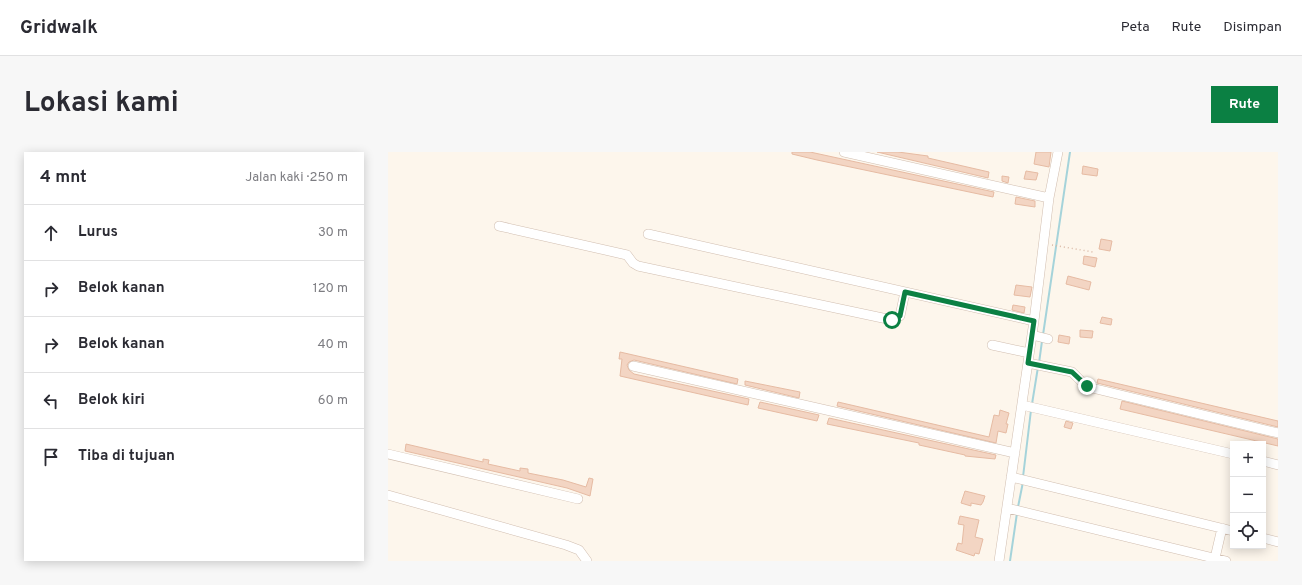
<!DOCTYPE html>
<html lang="id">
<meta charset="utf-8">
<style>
body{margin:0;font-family:Overpass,sans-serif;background:#f7f7f7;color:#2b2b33}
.controls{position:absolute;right:12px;bottom:12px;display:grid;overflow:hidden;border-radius:0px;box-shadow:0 2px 10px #0003}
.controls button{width:36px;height:36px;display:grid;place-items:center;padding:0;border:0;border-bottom:1px solid #e1e1e2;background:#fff;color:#2b2b33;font:20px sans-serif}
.stop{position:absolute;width:12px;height:12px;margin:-9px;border:3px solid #0b8043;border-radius:50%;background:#fff}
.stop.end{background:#0b8043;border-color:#fff;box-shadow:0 1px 4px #0008}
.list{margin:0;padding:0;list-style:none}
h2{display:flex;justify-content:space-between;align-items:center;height:52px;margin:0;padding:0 16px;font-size:17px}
h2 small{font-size:13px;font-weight:400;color:#7c7c81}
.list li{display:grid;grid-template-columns:26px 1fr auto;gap:12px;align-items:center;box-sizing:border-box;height:56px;padding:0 16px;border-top:1px solid #e1e1e2}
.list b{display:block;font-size:15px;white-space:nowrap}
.list em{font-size:13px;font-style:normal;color:#7c7c81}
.icon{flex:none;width:22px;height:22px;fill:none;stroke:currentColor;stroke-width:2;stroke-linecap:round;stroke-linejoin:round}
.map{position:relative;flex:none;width:890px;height:409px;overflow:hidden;border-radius:0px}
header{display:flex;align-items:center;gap:24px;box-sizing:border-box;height:56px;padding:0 20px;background:#fff;border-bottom:1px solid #e1e1e2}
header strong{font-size:19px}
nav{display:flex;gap:22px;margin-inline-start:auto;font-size:14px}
.intro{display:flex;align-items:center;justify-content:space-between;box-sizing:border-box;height:96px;padding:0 24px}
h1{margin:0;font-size:28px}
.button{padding:10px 18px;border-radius:0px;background:#0b8043;color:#fff;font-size:14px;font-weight:700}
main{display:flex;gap:24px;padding:0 24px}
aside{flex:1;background:#fff;border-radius:0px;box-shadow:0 2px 10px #0003}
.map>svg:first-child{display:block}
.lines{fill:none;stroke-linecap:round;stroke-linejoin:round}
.stream{stroke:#a5d3da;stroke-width:2}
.building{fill:#f3d5c3;stroke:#e6bba3}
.minor-casing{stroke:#d1beb0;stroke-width:10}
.path{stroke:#d9b8a5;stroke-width:1.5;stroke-dasharray:1 3;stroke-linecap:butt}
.minor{stroke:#fff;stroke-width:9}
.route{stroke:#0b8043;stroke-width:5}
</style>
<header>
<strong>Gridwalk</strong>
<nav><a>Peta</a><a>Rute</a><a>Disimpan</a></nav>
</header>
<div class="intro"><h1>Lokasi kami</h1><a class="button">Rute</a></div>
<main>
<aside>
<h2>4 mnt<small>Jalan kaki · 250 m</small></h2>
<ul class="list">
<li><svg class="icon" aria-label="ahead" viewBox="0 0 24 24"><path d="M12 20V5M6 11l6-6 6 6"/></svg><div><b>Lurus</b></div><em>30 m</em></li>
<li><svg class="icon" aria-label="right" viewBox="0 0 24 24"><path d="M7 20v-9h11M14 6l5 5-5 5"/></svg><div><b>Belok kanan</b></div><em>120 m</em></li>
<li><svg class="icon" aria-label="right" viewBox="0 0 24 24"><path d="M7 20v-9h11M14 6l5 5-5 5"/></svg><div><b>Belok kanan</b></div><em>40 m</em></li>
<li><svg class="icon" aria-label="left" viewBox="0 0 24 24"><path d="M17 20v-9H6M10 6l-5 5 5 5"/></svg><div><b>Belok kiri</b></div><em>60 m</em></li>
<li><svg class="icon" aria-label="arrive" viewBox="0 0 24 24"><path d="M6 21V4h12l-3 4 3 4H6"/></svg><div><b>Tiba di tujuan</b></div></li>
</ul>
</aside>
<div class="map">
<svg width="890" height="409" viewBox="0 0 890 409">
<rect width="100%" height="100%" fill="#fdf6ec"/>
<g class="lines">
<path class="stream" d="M655 183 682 0
M651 211 654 189
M644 252 650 215
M635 325 643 258
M630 355 635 330
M622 409 629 361"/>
</g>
<path class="building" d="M404 0H422L606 40 605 45 429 8 404 2Z
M489 0H510L540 4V6L601 20 600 26Z
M648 0H663L661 15 646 12Z
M695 14 710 17 709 24 694 22Z
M638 19 650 21 648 28 636 27Z
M614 24 621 25 620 31 614 29Z
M628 45 647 49V55L627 52Z
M713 87 724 89 722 99 711 97Z
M696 104 709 106 707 115 695 112Z
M680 124 703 130 701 138 678 132Z
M628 133 644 135 642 145 626 143Z
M625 153 637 155 636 161 624 158Z
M714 165 724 167 723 173 712 171Z
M692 178 705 179 704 186 692 185Z
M671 183 682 185 681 192 670 190Z
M232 200 350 227 349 232 246 208 241 210 239 213 241 218 246 222 361 247 360 253 232 224 234 207H231Z
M710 227 890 269V275L709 231Z
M357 229 412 240 411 246 357 233Z
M734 249 890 287V294L732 257Z
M372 250 431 263 429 269 370 256Z
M450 250 601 285 606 263 611 264 612 258 621 261 618 272H620L618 281 610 279 608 291 449 254Z
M441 266 608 303 607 307 577 304V303L531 293V291L439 272Z
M678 269 685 271 683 277 676 275Z
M18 292 95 310V307L101 308 100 312 132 319V316L140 317V321L175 328 198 335 201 326 205 327 202 344 179 336 17 299Z
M577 339 597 344 595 350 593 353 583 351V354L573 351Z
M572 364 591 368 587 385 595 387 591 402 587 401 586 404 568 398 570 391 574 392 576 373 570 372Z"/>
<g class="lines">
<g class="minor-casing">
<path id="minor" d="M456 0 661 46
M111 74 239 103 245 111 250 114 504 168 512 164 517 140
M260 82 646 169
M644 183 660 187
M604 193 641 201
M640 211 684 220 697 233 704 236 890 281
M245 214 627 301
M634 253 845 302
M0 302 190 347
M875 309 890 313
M623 325 845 379
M0 343 178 393 191 398 199 409
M619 356 838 409
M875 386 890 390
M827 406 834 376
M611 409 646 169 661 46 670 0"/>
</g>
<path class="path" d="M664 93 705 100"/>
<use href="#minor" class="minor"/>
</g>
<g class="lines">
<path class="route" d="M504 168 512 164 517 140 646 169 640 211 684 220 699 234"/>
</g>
</svg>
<div class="controls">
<button>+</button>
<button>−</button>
<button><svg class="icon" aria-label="locate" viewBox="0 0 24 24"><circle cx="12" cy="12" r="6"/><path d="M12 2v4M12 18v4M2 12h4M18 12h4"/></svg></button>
</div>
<div class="stop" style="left:504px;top:168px"></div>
<div class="stop end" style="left:699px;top:234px"></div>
</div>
</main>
